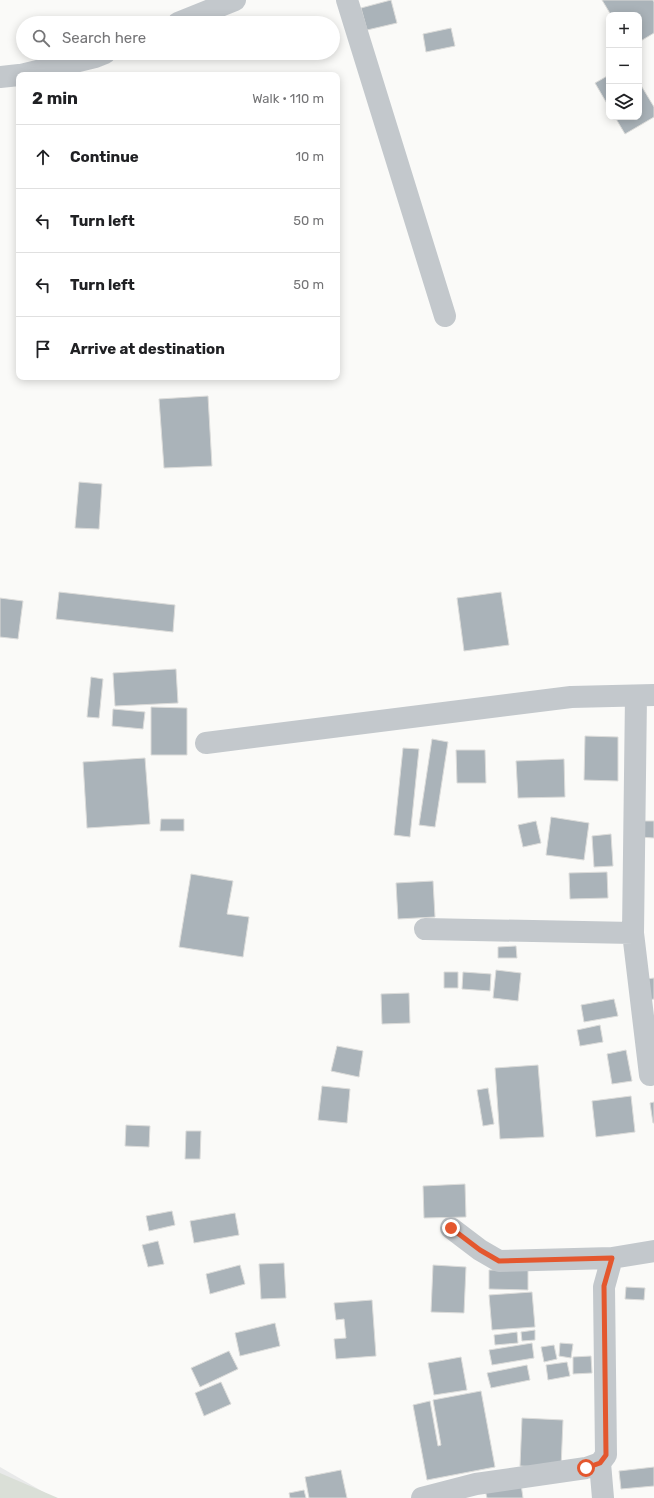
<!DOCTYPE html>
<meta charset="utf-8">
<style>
body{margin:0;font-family:Rubik,sans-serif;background:#f2f2f2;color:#202124}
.controls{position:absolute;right:12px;top:12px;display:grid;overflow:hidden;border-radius:8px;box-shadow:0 2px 10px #0003}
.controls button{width:36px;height:36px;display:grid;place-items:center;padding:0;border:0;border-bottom:1px solid #e0e0e0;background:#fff;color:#202124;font:20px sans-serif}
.stop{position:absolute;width:12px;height:12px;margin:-9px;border:3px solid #e4572e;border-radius:50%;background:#fff}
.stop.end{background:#e4572e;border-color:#fff;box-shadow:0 1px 4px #0008}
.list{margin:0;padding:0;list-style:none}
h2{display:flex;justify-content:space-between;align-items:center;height:52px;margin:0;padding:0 16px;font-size:17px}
h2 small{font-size:13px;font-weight:400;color:#757577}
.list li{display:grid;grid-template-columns:26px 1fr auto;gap:12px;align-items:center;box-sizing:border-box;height:64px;padding:0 16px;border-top:1px solid #e0e0e0}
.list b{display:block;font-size:15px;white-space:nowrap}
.list em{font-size:13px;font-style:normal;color:#757577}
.icon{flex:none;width:22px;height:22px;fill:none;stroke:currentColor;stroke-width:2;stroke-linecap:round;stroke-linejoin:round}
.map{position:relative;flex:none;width:654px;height:1498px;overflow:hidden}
.search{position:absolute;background:#fff;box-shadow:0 2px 10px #0003;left:16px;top:16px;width:324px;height:44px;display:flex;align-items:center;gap:10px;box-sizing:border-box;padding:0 14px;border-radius:22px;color:#757577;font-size:15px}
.panel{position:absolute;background:#fff;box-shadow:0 2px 10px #0003;left:16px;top:72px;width:324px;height:308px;border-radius:8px}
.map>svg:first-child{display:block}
.built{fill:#e8e9e9}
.green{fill:#dadfd7}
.building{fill:#aab3b9;stroke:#dcdcda}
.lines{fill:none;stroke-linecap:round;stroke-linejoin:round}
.minor{stroke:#c3c8cc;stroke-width:22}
.route{stroke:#e4572e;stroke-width:5}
</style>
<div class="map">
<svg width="654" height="1498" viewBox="0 0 654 1498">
<rect width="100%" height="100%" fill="#fafaf8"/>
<path class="built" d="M0 1467 54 1498H0Z"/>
<path class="green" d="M0 1473 58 1498H0Z"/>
<path class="building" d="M391 0 397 23 367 30 361 8Z
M602 0H653L654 2V33L639 42V15H611Z
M451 28 455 46 426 52 423 34Z
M609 75V107L595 83Z
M639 82 654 107V117L625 134 615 117H639Z
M208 396 212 466 164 468 159 399Z
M79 482 102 484 99 529 75 528Z
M59 592 175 605 173 632 56 619Z
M501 592 509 645 464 651 457 598Z
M0 598 23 601 18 639 0 637Z
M176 669 178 703 115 706 113 673Z
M91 677 103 679 99 718 87 717Z
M151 707 187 708V755H151Z
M113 709 145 712 143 729 112 726Z
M585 736 618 737V781L584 780Z
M432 739 448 742 435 827 419 825Z
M403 748 419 749 410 837 394 835Z
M456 750H485L486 783H457Z
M145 758 150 824 87 828 83 762Z
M564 759 565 797 518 798 516 761Z
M551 817 589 823 584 860 546 855Z
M161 819H184V831H160Z
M536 821 541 843 523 847 518 825Z
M640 821H654V838L639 837Z
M611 834 613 866 594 867 592 836Z
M607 872 608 898 570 899 569 873Z
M191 874 233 881 227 914 249 917 243 957 179 947Z
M433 881 435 917 398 919 396 883Z
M516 946 517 958H498V947Z
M496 970 521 973 518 1001 493 998Z
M444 972H458V988H444Z
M463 972 491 974 490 991 462 989Z
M654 978V999L648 1000 646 979Z
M409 993 410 1023 382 1024 381 994Z
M614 999 618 1016 584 1022 581 1005Z
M600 1025 603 1042 580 1046 577 1030Z
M337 1046 363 1051 359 1077 331 1071Z
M626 1050 632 1081 612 1084 607 1054Z
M538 1065 544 1137 500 1139 495 1068Z
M322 1086 350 1089 347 1123 318 1120Z
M488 1088 494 1124 483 1126 477 1090Z
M631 1096 635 1132 596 1137 592 1101Z
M654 1102V1123H653L650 1103Z
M126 1125 150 1126 149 1147 125 1146Z
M186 1131H201L200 1159H185Z
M465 1184 466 1217 424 1218 423 1186Z
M172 1211 175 1225 149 1231 146 1216Z
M235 1213 239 1235 194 1243 190 1221Z
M158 1241 164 1264 148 1267 142 1245Z
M284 1263 286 1298 261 1299 259 1264Z
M240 1265 245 1284 210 1294 206 1274Z
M433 1265 466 1267 464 1313 431 1312Z
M489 1270H528V1290L489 1289Z
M626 1287 645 1288 644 1300 625 1299Z
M532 1292 535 1327 492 1330 489 1295Z
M372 1300 376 1356 336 1359 334 1339 346 1338 344 1319 336 1320 334 1303Z
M275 1323 280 1346 240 1356 235 1333Z
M535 1330V1340L522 1341 521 1332Z
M517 1332 518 1343 495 1345 494 1335Z
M532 1343 534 1358 492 1365 489 1350Z
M560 1343 573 1344 571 1358 559 1356Z
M554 1345 557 1359 544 1362 541 1347Z
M229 1351 238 1369 200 1387 191 1368Z
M591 1356 592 1373 573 1374V1357Z
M461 1357 467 1390 434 1395 428 1363Z
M567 1362 570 1376 548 1380 546 1365Z
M527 1365 530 1380 491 1388 487 1373Z
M221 1382 231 1404 204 1416 195 1393Z
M481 1391 495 1467 427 1480 413 1405 430 1401 438 1446 441 1445 433 1400Z
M522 1418 563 1420 561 1468 520 1466Z
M654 1467V1486L621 1489 619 1471Z
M341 1470 347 1498H309L305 1477Z
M521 1484 523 1498H487L485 1490Z
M304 1490 306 1498H290L289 1493Z"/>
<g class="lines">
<path class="minor" d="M347 0 445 316
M178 23 235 0
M21 75 95 57 105 53
M0 77 19 75
M636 696 633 933 650 1075
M206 743 571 697 654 695
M425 929 633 933
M451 1228 480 1250 499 1261 612 1258 654 1251
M600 1463 603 1498
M422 1498 476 1484 586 1468 600 1463 606 1455 604 1287 612 1258"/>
</g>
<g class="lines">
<path class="route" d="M451 1228 480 1250 499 1261 612 1258 604 1286 606 1455 600 1463 586 1468"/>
</g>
</svg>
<div class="controls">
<button>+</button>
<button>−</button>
<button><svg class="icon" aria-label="layers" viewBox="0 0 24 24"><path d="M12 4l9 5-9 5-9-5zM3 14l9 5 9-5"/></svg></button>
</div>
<div class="stop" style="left:586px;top:1468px"></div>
<div class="stop end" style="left:451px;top:1228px"></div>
<div class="search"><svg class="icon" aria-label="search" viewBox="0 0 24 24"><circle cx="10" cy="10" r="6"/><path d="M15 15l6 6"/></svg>Search here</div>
<section class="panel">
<h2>2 min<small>Walk · 110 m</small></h2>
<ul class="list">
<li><svg class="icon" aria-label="ahead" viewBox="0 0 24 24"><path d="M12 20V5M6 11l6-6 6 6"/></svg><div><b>Continue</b></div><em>10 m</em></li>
<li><svg class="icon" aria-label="left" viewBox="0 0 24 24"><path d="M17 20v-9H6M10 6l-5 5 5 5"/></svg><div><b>Turn left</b></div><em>50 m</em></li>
<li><svg class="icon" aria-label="left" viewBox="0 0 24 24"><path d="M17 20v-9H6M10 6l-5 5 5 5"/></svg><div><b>Turn left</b></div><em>50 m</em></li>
<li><svg class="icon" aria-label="arrive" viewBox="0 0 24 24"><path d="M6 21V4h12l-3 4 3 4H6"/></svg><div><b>Arrive at destination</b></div></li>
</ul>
</section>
</div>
